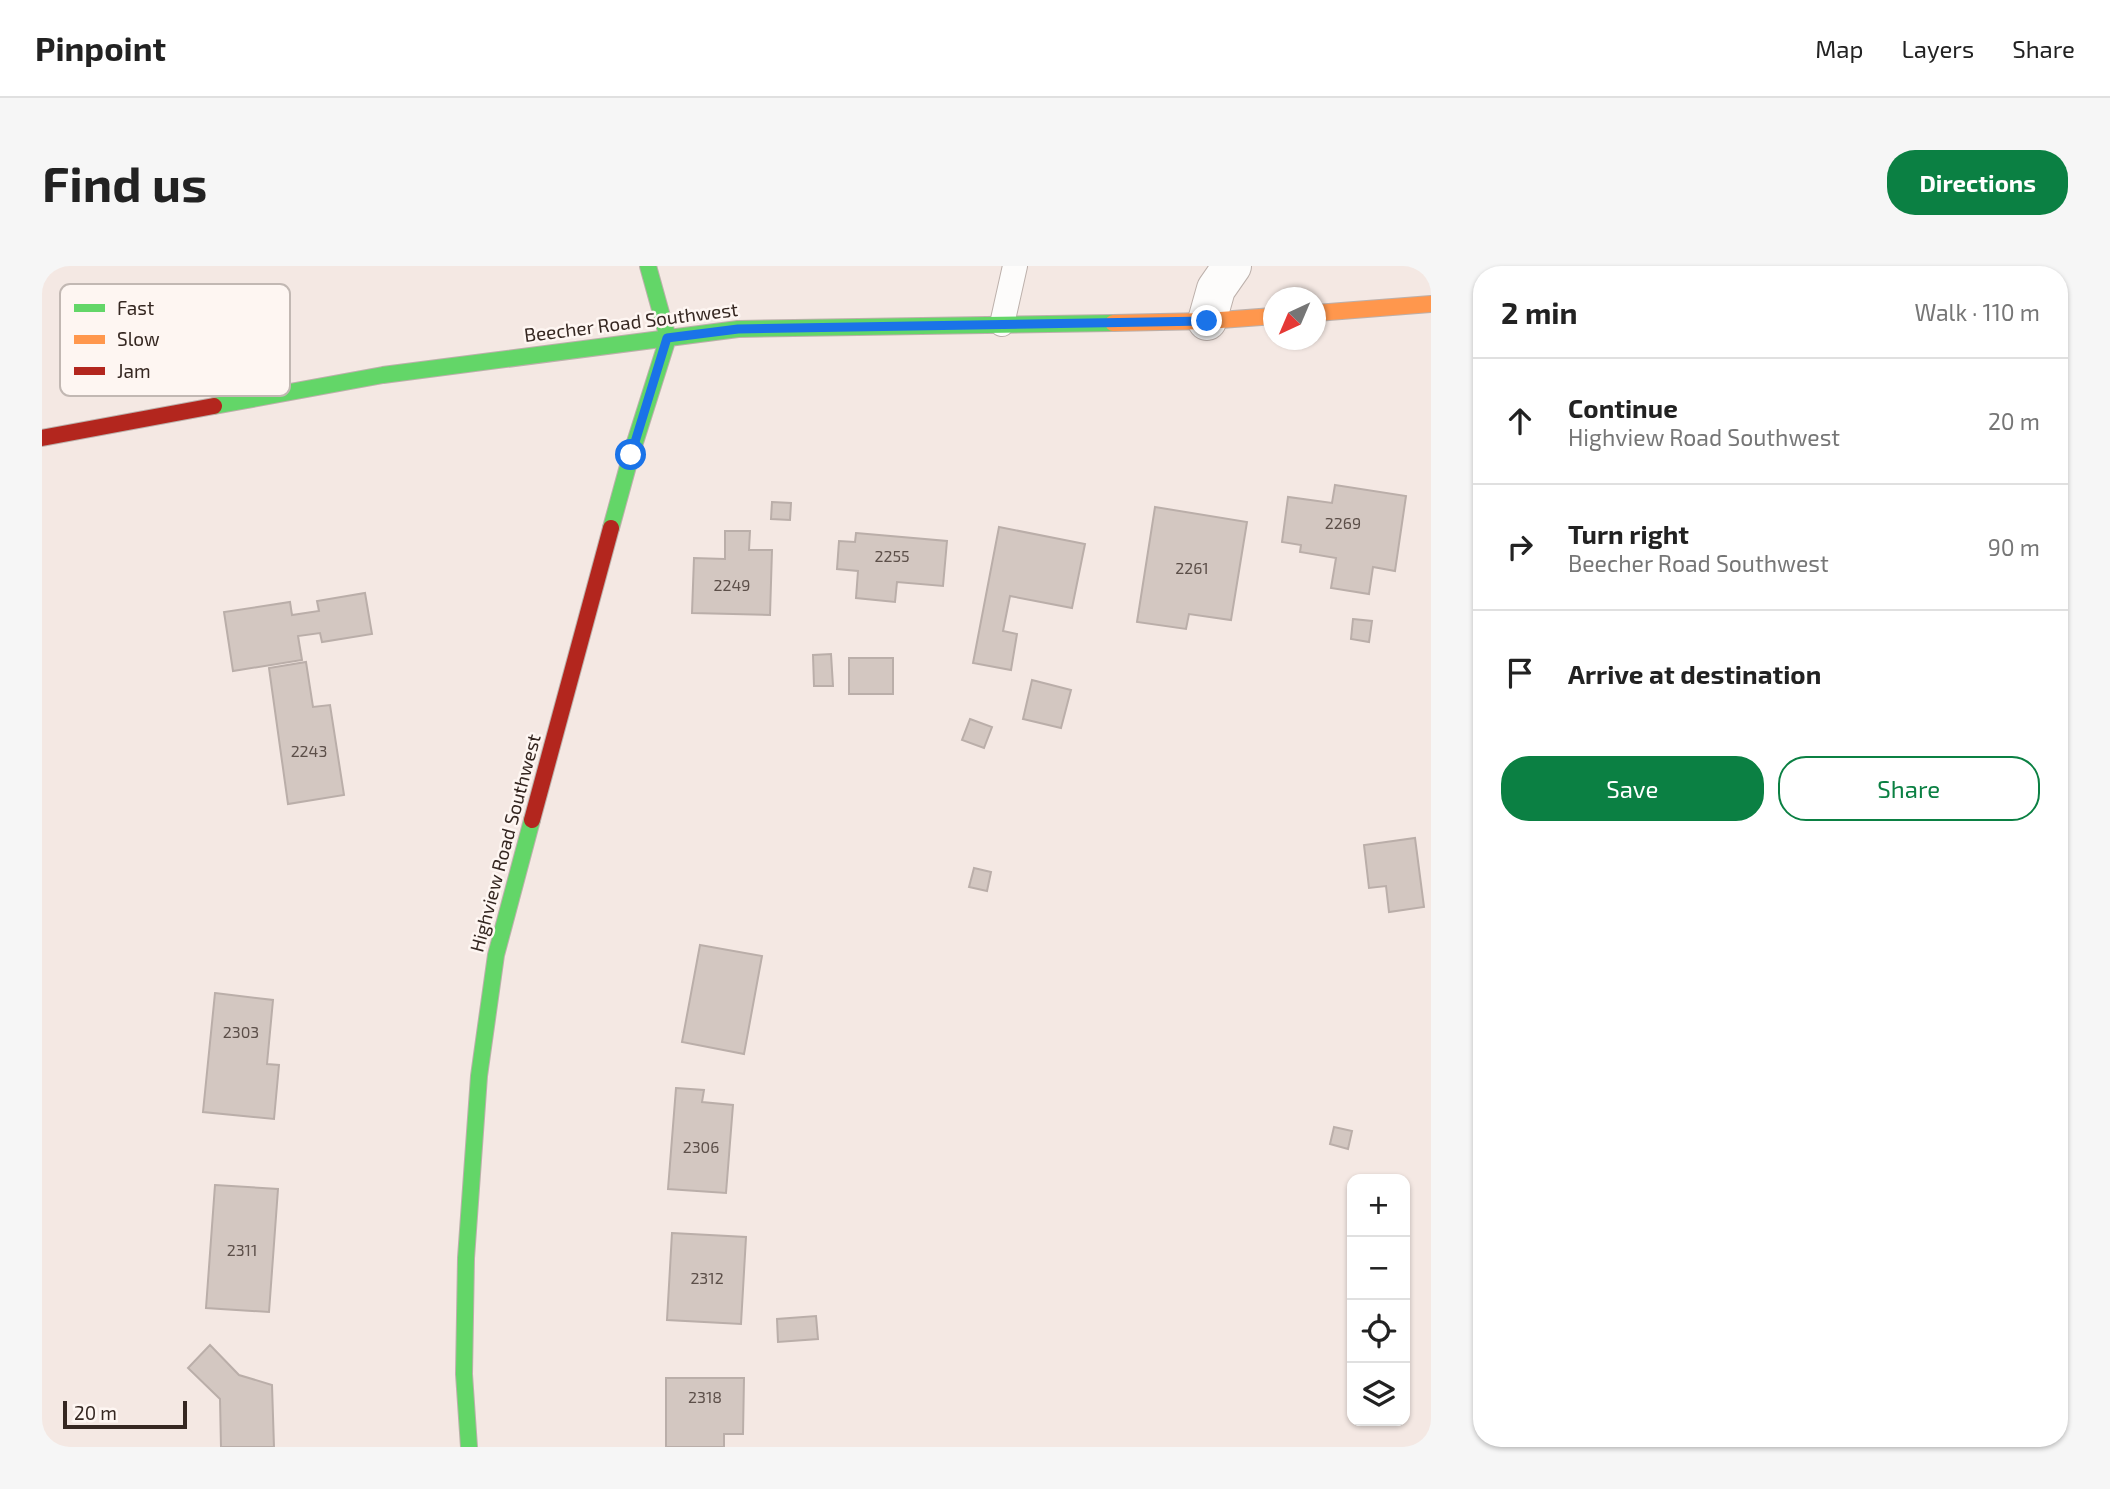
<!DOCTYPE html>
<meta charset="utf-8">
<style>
body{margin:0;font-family:"Exo 2",sans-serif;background:#f6f6f6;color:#222}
.controls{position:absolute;right:21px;bottom:21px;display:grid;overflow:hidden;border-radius:14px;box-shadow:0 2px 5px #0004}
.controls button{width:63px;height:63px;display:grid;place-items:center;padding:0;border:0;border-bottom:2px solid #e0e0e0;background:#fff;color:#222;font:35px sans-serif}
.compass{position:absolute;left:1221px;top:21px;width:63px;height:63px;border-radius:50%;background:#fff;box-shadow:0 2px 5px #0004;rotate:224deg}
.scale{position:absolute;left:21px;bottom:18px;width:124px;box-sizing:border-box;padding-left:7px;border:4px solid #352721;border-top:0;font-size:19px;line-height:24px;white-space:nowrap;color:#352721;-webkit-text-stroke:5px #fef6f2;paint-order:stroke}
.stop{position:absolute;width:21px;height:21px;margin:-16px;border:5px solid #1a73e8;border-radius:50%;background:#fff}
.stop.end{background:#1a73e8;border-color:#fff;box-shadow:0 2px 7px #0008}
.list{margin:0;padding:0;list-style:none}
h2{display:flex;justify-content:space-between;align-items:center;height:91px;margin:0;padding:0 28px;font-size:30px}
h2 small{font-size:23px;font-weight:400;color:#767676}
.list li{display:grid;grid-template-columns:46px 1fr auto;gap:21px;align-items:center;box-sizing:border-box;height:126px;padding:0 28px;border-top:2px solid #e0e0e0}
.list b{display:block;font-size:26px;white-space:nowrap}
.list p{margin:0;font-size:23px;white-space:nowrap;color:#767676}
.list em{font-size:23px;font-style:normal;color:#767676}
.actions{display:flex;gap:14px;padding:21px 28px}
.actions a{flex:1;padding:16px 0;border:2px solid #0b8043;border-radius:28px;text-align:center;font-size:24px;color:#0b8043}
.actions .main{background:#0b8043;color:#fff}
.icon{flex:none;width:38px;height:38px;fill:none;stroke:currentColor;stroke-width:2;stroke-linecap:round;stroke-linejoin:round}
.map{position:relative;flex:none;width:1389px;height:1181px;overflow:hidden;border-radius:28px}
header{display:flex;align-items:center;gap:42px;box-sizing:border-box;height:98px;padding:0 35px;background:#fff;border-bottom:2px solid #e0e0e0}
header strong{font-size:33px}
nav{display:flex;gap:38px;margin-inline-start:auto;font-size:24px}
.intro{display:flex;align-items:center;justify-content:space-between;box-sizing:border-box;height:168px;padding:0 42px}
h1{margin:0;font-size:49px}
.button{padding:18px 32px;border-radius:28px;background:#0b8043;color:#fff;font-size:24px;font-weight:700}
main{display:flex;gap:42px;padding:0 42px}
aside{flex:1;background:#fff;border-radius:28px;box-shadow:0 2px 5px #0004}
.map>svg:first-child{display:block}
.building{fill:#d3c7c1;stroke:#baaea9;stroke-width:2}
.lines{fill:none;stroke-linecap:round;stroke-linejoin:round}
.lane-casing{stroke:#bcb0ab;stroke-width:26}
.street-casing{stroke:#bcb0ab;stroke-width:40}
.fast-casing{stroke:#bcb0ab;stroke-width:18}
.slow-casing{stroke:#bcb0ab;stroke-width:18}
.jam-casing{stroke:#bcb0ab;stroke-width:18}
.lane{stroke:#fdfcfb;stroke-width:24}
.street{stroke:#fdfcfb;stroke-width:38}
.fast{stroke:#63d668;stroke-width:16}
.slow{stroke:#ff974d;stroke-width:16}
.jam{stroke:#b3261e;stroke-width:16}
.route{stroke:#1a73e8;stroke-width:9}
.labels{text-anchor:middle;stroke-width:5;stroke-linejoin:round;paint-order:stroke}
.number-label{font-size:16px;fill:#5c4f49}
.street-label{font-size:19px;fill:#352721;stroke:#fef6f2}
.key{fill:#fef6f2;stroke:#c2b8b3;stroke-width:2}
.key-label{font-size:19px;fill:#352721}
</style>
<header>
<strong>Pinpoint</strong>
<nav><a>Map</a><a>Layers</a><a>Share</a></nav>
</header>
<div class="intro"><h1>Find us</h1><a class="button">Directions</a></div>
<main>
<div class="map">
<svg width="1389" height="1181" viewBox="0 0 1389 1181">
<rect width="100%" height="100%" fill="#f4e8e3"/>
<path class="building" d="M1293 219 1364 230 1353 305 1331 301 1327 328 1289 322 1294 292 1258 286 1259 279 1240 276 1246 231 1290 237Z
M730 236 749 237 748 254 729 253Z
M1113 241 1205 256 1189 354 1147 348 1144 363 1095 356Z
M957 261 1043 278 1030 342 968 330 961 365 975 368 969 404 931 397Z
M683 265H708L707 284H730L728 349 650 347 652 292 683 293Z
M814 267 905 275 901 320 855 316 853 336 814 332 816 305 795 303 797 275 813 276Z
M323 327 330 368 280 376 278 367 256 370 260 394 191 405 182 346 248 336 250 349 277 345 275 335Z
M1311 353 1330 355 1327 376 1309 373Z
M789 388 791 420H772L771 389Z
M807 392H851V428H807Z
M264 396 271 441 288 439 302 529 246 538 227 402Z
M990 414 1029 424 1019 462 981 453Z
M928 453 950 461 942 482 920 474Z
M1373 572 1382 641 1347 646 1344 620 1327 622 1322 579Z
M932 602 949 606 945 625 927 621Z
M658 679 720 690 702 788 640 776Z
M173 727 231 734 225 798 237 799 232 853 161 846Z
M634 822 662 824 660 836 691 839 684 927 626 923Z
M1292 861 1310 865 1306 883 1288 878Z
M173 919 236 923 227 1046 164 1042Z
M630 967 704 971 699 1058 625 1054Z
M774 1050 776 1073 736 1076 735 1053Z
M168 1079 197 1109 230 1119 232 1181H179L178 1133 146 1102Z
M624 1112H702L701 1168H682V1181H624Z"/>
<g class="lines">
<g class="lane-casing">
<path id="lane" d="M960 58 973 0"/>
</g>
<g class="street-casing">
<path id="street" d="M1165 55 1174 23 1190 0"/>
</g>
<g class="fast-casing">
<path id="fast" d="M172 140 341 109 696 63 1071 57
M569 262 589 189 626 72 606 0
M427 1181 422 1108 424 992 437 810 454 689 490 554"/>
</g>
<g class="slow-casing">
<path id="slow" d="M1274 47 1389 38
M1071 57 1165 55 1232 50"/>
</g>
<g class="jam-casing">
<path id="jam" d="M0 172 172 140
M490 554 569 262"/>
</g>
<use href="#lane" class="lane"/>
<use href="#street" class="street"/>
<use href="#fast" class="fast"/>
<use href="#slow" class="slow"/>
<use href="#jam" class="jam"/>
</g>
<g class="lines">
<path class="route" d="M589 189 625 72 696 63 1165 55"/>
</g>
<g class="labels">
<g class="number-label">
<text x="1301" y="263">2269</text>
<text x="850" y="296">2255</text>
<text x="1150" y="308">2261</text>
<text x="690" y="325">2249</text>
<text x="267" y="491">2243</text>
<text x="199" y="772">2303</text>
<text x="659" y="887">2306</text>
<text x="200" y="990">2311</text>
<text x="665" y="1018">2312</text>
<text x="663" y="1137">2318</text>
</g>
<g class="street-label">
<text transform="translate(589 56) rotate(-7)" y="7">Beecher Road Southwest</text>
<text transform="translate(463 577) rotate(-75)" y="7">Highview Road Southwest</text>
</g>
</g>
<rect x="18" y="18" width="230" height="112" rx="10" class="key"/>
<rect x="32" y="38" width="31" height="8" fill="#63d668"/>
<rect x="32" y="69" width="31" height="9" fill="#ff974d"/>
<rect x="32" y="101" width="31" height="8" fill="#b3261e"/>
<g class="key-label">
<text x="75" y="49">Fast</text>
<text x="75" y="80">Slow</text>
<text x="75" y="112">Jam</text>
</g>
</svg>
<div class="controls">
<button>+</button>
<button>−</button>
<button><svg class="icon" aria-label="locate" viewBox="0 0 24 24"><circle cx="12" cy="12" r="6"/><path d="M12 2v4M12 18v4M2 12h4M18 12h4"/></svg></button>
<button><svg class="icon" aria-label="layers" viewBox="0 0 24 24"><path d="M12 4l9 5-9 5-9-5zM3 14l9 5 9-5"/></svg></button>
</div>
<svg class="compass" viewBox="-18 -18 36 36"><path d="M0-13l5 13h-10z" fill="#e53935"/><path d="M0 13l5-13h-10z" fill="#767676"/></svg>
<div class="scale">20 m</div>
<div class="stop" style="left:589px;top:189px"></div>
<div class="stop end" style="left:1165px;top:55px"></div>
</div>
<aside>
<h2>2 min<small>Walk · 110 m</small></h2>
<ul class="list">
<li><svg class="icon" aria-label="ahead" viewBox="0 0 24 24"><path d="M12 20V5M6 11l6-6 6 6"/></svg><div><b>Continue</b><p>Highview Road Southwest</p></div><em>20 m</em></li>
<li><svg class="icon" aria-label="right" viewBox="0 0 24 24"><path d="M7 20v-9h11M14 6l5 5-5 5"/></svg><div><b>Turn right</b><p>Beecher Road Southwest</p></div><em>90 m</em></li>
<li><svg class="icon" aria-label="arrive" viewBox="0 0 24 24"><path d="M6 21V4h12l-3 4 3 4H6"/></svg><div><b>Arrive at destination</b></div></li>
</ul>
<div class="actions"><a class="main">Save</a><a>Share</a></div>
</aside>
</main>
